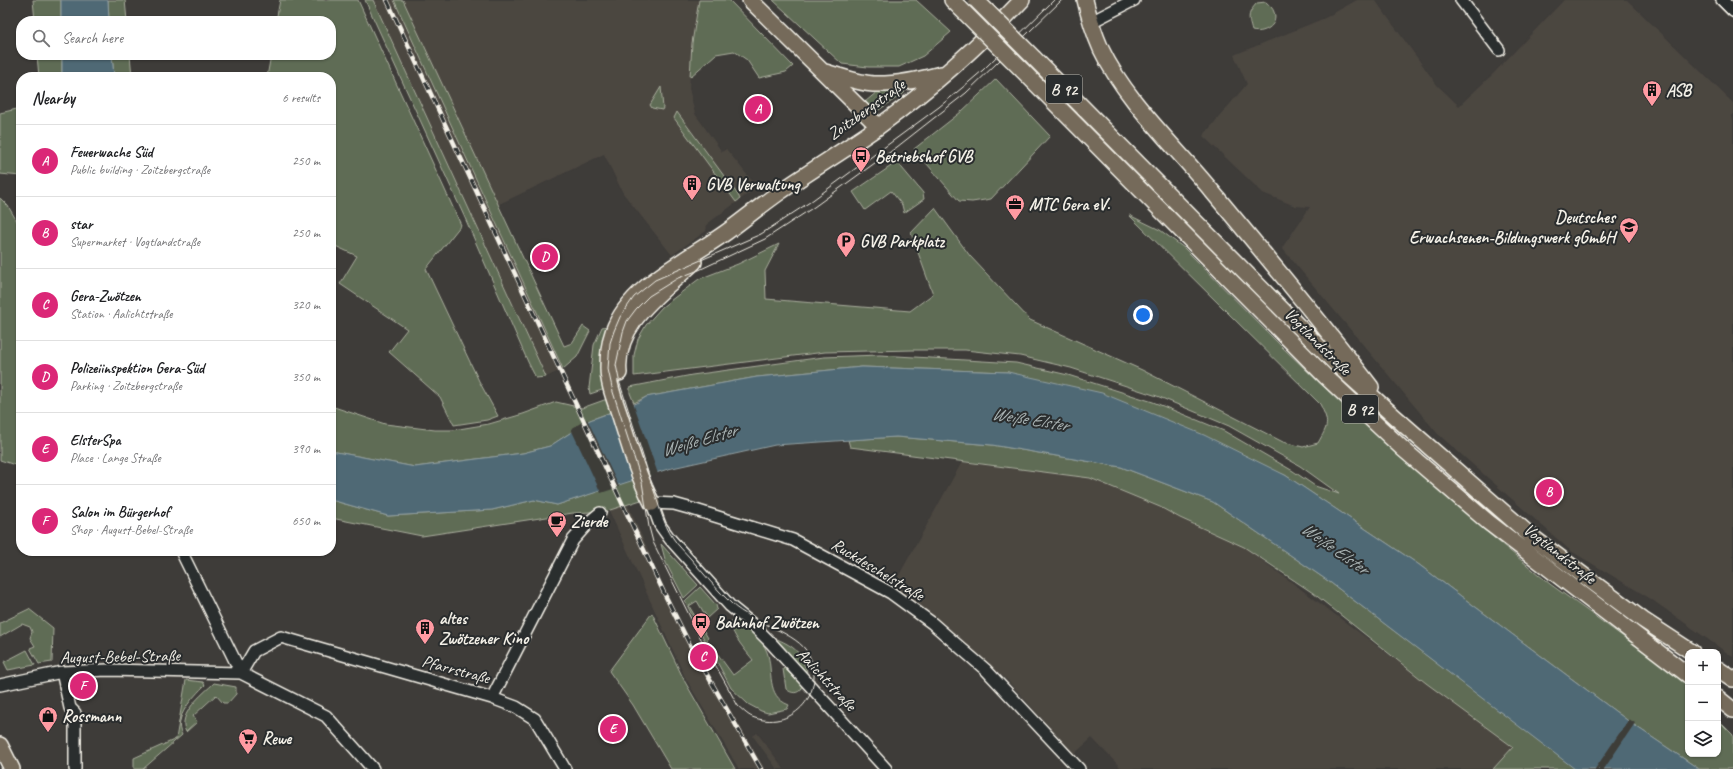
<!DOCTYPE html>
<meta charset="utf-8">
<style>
body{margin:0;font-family:Caveat,sans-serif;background:#f2f2f2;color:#202124}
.controls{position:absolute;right:12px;bottom:12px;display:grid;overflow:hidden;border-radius:8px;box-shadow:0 1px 3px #0004}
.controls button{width:36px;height:36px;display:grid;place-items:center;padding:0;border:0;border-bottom:1px solid #e0e0e0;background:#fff;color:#202124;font:20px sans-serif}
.you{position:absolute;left:1143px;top:315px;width:14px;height:14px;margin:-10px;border:3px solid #fff;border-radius:50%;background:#1a73e8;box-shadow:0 0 0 6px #1a73e833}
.badge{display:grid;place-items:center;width:26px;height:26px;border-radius:50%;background:#db2777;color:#fff;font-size:13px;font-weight:700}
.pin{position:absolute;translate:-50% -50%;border:2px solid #fff;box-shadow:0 1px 4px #0006}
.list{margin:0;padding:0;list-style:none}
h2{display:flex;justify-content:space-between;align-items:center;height:52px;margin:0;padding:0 16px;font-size:17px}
h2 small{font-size:13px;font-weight:400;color:#757577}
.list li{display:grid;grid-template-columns:26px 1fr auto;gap:12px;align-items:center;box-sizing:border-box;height:72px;padding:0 16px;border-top:1px solid #e0e0e0}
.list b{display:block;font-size:15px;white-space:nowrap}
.list p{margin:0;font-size:13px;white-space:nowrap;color:#757577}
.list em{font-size:13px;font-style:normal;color:#757577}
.icon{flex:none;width:22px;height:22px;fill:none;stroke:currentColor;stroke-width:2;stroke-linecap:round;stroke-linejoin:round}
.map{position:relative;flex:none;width:1733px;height:769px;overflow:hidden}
.search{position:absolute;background:#fff;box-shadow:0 1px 3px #0004;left:16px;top:16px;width:320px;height:44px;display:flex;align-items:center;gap:10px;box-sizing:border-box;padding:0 14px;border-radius:16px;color:#757577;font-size:15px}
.panel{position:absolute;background:#fff;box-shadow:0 1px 3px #0004;left:16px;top:72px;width:320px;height:484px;border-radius:16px}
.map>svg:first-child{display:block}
.built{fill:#4c4741}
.green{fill:#5f6c54;stroke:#aaae9e}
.water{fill:#4f6974;stroke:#919fa2}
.pier{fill:#3e3c39}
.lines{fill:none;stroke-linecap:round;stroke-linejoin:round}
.minor-casing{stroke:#f4f1e8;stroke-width:14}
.major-casing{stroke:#f4f1e8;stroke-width:18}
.minor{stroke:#2a2d2e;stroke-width:11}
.major{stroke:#746a5a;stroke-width:15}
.tram{stroke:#f4f1e8;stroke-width:1}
.rail-casing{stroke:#f4f1e8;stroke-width:4.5}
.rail{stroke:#2a2d2e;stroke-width:3;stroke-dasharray:9;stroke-linecap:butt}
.major-bridge-casing{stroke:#f4f1e8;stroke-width:18;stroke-linecap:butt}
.major-bridge{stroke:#746a5a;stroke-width:15}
.labels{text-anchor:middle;stroke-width:4;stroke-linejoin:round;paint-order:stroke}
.shield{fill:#2a2d2e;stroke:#b7b6b0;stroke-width:1}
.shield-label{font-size:16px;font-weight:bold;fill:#f4f1e8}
.poi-label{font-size:17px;font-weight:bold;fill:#f4f1e8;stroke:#2a2d2e;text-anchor:start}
.street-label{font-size:17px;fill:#f4f1e8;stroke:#2a2d2e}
.water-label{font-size:18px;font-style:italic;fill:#aab4b4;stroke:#2a2d2e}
</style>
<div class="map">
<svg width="1733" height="769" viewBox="0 0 1733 769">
<rect width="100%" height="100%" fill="#3e3c39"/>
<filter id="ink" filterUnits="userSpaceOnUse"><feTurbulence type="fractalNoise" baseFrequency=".025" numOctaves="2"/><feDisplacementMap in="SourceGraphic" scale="8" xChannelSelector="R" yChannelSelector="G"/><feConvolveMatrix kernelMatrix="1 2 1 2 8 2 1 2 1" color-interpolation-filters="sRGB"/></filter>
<g filter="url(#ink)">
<path class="built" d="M373 0H394L563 369 546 377Z
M403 0H699L692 43 689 88 695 114 722 152 726 149 757 187 707 224 706 231 672 255 623 193 604 154 497 205Z
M1357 0H1375L1437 85 1459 106 1493 74 1564 0H1627L1733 103V114L1731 117 1733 119V657L1651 599 1571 551 1438 434 1282 248 1310 207 1295 206 1263 193 1203 136 1247 84 1234 55 1325 18Z
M962 462 1090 478 1160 507 1180 518 1244 547 1513 747 1493 769H1122L1092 738 1074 754 1008 681 950 630 893 586Z
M620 487 650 554 648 555 678 618 700 659 765 769H739L686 679 602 495Z
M757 733 784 769H777L753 736Z"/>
<path class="green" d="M33 0H61V21H35Z
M108 0H125L127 21H109Z
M280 0H358L461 225 426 269 479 381 498 416 487 420 454 425 440 397 389 352 407 329 340 284 357 256 331 244V77H267L271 55H331V21H276Z
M365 0H373L546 377 536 378 528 362 465 218Z
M394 0H403L564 346 572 343 583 326 590 331 577 357 563 369Z
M699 0H729L793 66 786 72 759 78 747 60 734 51 716 54 690 77 692 43Z
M773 0H916L951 32 923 56 899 67H868L842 64Z
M1266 2C1269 5 1273 8 1274 12 1279 26 1263 34 1252 31 1248 17 1247 14 1257 3Z
M37 55H62V77H39Z
M112 55H130L132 77H114Z
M996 79 1050 136 991 199 972 202 959 201 914 149 961 112Z
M661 87 663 108 662 110 652 108 650 105Z
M878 91H901L905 92 903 94 877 111 873 110 865 102Z
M21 108V176L0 174V113Z
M677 112 738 195 740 199 736 202 674 118Z
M897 162 923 193 924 199 904 213 902 205 891 191 865 210 853 192Z
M0 198 8 206 21 228V467L0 460Z
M935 208 970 256 1030 320 1142 370 1283 442 1303 447 1318 443C1328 425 1330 424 1320 404L1129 215 1160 230 1184 248 1282 347 1344 406 1481 527 1550 584 1675 674 1688 685V754H1718V720L1733 735V769H1699L1631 723 1418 564 1285 475 1008 372 862 367 757 377 646 397 634 403 630 393V387L692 375 824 357 880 355 1016 363 1068 375 1153 402 1224 431 1293 471 1315 486 1339 494 1300 466 1229 426 1157 396 1071 368 1020 356 965 350H913L825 352 634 376V355L638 339 646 325 662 307 699 279 738 264 779 244 765 271 766 299 910 311 933 294 911 233Z
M607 326C600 350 599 365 605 389L590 394 589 388 594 345 602 327Z
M607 399 611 412 590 420 550 446 523 453 415 467 331 451V406L385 424 435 430H453L489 424 523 414 556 402 582 408Z
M896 437 992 445 1121 467 1213 502 1331 583 1576 769H1493L1513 747 1426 683 1313 593 1244 547 1180 518 1160 507 1090 478 850 447 848 440Z
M635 479 641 500 607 511 573 513 422 536 331 518V500L388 516 492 510 534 500 557 505Z
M661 544 698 585 684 598 666 563Z
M700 587 716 605 717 609 707 618 697 601 689 606 708 638 705 641 685 601Z
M29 609 53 628 52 662 39 664 30 648 35 646 30 638 32 632 30 627 22 624 0 637V623Z
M652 613 685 682 735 769H671L633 705 609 671Z
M733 619H735C747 627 762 638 767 652 774 671 765 696 789 705L787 709 768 713 761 711 748 704 731 688 714 656 717 653 733 675 753 660C747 652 725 628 733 619Z
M777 639C795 647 801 652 807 672L806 673 775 641Z
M27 650 35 665 8 670 4 662Z
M784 668 802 686V688C798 694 792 694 786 689L783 669Z
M186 680 203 682 205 685C194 696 172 718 182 735L143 769H134V758L176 739Z
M214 683 236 687V694L228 703H223L216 695 193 716 197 722 186 732C176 714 204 693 214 683Z"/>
<path class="water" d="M61 0H108L109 21H61Z
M62 55H112L114 77H62Z
M862 367 1008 372 1102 393 1204 435 1285 475 1418 564 1631 723 1699 769H1575L1331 583 1213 502 1121 467 992 445 896 437 775 445 668 469 557 505 534 500 492 510 388 516 331 500V451L415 467 523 453 550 446 590 420 637 403 646 397 757 377Z"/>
<path class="pier" d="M633 402 658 474 633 482 611 410Z
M587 419 619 487 601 493 571 429Z
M1629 719 1635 723 1604 769H1595Z"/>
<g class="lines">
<g class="minor-casing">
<path id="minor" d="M1461 0 1499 50
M1722 0 1733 11
M1091 22 1134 0
M181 551 241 673
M62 672 70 708 75 713V769
M241 673 254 651 281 637 492 698 573 540 589 522 600 513
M0 685 62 672 108 670 241 673 326 716 373 769
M492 698 516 707 535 719 565 769
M886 769 771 643 751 623 730 606 670 539 660 525 652 503 674 504 692 509 793 540 891 593 932 623 986 670 1079 769"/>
</g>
<g class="major-casing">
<path id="major" d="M750 0 878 126
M952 0 961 9
M1085 0C1089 17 1094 33 1101 49 1125 100 1175 146 1211 190 1265 255 1320 320 1371 387
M1034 58 1335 363 1395 417 1531 536 1643 620 1692 652
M1022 70 1325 376 1403 449 1488 522 1688 675
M825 72C841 76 857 83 873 84 896 85 919 80 941 74
M619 373C614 322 663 292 694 262
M652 503C638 476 630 448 621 419 616 403 608 385 608 368 608 356 609 343 613 332 630 283 693 258 732 228 748 216 763 204 780 192 812 170 846 149 878 127 930 89 978 47 1022 0
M1718 669 1733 679
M1718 698 1733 710
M0 745 12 769"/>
</g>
<use href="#minor" class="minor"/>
<use href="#major" class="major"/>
<path class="tram" d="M1054 0 983 70 962 88 939 107 810 202 761 234 655 280 634 297 620 317 614 331 610 343 608 369 613 392 642 482 649 527 653 542 701 639 738 706C744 711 748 716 755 718 794 731 827 691 809 655 798 632 752 623 732 604 717 590 704 574 691 559 685 552 678 546 673 538 663 524 659 504 653 488 642 453 631 418 620 384L616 365 623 332 627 321 636 309 649 296 678 278 699 270 765 239 814 207 897 147 966 93 1062 0
M1714 0 1733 19
M1730 0 1733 3
M0 768 1 769"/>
<g class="rail-casing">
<path id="rail" d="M387 0 665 595 689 643 761 769"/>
</g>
<use href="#rail" class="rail"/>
<g class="major-bridge-casing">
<path id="major-bridge" d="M976 0 1034 58
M961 9 1022 70"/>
</g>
<use href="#major-bridge" class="major-bridge"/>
</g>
</g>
<defs>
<g id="building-pin" transform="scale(1)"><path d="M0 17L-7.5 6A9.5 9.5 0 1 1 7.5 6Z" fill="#ff9aa2" stroke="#2a2d2e"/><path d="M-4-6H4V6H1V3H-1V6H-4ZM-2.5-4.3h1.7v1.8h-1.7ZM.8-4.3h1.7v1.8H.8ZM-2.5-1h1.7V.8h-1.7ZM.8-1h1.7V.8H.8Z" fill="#111"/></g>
<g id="bus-pin" transform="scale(1)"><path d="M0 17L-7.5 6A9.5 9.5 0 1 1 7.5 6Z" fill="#ff9aa2" stroke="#2a2d2e"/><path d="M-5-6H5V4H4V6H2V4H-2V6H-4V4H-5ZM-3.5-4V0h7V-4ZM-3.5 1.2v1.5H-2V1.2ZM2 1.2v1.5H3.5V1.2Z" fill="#111"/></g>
<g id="office-pin" transform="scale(1)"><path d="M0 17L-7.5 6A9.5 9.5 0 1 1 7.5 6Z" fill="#ff9aa2" stroke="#2a2d2e"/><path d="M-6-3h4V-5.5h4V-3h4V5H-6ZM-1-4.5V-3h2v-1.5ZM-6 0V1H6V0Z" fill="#111"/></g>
<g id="school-pin" transform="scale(1)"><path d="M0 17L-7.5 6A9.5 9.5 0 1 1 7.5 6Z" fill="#ff9aa2" stroke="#2a2d2e"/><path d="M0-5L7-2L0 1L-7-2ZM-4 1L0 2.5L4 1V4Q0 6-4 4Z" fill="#111"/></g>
<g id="parking-pin" transform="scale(1)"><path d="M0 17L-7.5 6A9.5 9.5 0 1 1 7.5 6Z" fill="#ff9aa2" stroke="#2a2d2e"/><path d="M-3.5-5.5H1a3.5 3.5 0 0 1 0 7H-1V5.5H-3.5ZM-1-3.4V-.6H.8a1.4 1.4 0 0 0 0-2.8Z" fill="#111"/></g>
<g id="cafe-pin" transform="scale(1)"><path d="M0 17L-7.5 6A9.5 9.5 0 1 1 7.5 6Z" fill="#ff9aa2" stroke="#2a2d2e"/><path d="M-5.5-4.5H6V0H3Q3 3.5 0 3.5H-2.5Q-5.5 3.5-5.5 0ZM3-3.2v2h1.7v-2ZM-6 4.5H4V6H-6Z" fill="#111"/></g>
<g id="shop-pin" transform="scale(1)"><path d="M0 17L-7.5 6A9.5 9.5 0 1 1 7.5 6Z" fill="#ff9aa2" stroke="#2a2d2e"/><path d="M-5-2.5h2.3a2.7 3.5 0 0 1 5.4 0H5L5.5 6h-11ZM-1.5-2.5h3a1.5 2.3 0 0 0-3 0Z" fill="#111"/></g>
<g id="supermarket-pin" transform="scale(1)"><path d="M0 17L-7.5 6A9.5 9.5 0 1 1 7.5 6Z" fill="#ff9aa2" stroke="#2a2d2e"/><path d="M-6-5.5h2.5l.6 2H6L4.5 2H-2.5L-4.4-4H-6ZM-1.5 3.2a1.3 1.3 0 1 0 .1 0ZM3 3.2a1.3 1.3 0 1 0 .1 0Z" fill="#111"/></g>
</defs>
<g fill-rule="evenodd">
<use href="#building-pin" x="1652" y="90"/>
<use href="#bus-pin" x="861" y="156"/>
<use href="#building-pin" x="692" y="184"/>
<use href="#office-pin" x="1015" y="204"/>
<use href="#school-pin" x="1629" y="227"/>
<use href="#parking-pin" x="846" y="241"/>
<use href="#cafe-pin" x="557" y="521"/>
<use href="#bus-pin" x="701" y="622"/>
<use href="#building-pin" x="425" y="628"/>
<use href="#shop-pin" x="48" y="716"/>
<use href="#supermarket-pin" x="248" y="738"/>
</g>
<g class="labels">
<g class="shield">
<rect x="1046" y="75" width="36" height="28" rx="3"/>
<rect x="1342" y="395" width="36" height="28" rx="3"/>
</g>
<g class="shield-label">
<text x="1064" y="95">B 92</text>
<text x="1360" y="415">B 92</text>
</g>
<g class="poi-label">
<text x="1666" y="96">ASB</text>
<text x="875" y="162">Betriebshof GVB</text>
<text x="706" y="190">GVB Verwaltung</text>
<text x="1029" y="210">MTC Gera eV.</text>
<text x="1615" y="223" text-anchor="end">Deutsches<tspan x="1615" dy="20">Erwachsenen-Bildungswerk gGmbH</tspan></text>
<text x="860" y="247">GVB Parkplatz</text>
<text x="571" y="527">Zierde</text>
<text x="439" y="624">altes<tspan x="439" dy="20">Zwötzener Kino</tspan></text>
<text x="715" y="628">Bahnhof Zwötzen</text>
<text x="62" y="722">Rossmann</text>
<text x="262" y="744">Rewe</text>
</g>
<g class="street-label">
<text transform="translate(866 109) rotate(-36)" y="6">Zoitzbergstraße</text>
<text transform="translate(1318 341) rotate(45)" y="6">Vogtlandstraße</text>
<text transform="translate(1560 553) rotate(38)" y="6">Vogtlandstraße</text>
<text transform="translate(878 569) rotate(31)" y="6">Ruckdeschelstraße</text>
<text transform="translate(120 656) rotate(-1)" y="6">August-Bebel-Straße</text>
<text transform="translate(456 669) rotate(15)" y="6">Pfarrstraße</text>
<text transform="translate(827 679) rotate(47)" y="6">Aalichtstraße</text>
</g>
<g class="water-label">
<text transform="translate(1030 419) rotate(9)" y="6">Weiße Elster</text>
<text transform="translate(699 440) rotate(-16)" y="6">Weiße Elster</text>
<text transform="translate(1335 548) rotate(35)" y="6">Weiße Elster</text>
</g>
</g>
</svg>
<div class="controls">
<button>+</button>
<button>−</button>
<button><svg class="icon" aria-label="layers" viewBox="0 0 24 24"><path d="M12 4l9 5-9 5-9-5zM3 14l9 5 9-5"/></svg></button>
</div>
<div class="you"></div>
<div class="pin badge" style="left:758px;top:109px">A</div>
<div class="pin badge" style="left:1549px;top:492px">B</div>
<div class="pin badge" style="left:703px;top:657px">C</div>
<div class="pin badge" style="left:545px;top:257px">D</div>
<div class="pin badge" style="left:613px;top:729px">E</div>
<div class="pin badge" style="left:83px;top:686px">F</div>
<div class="search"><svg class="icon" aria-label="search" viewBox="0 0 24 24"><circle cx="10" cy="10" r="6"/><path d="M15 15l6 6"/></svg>Search here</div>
<section class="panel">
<h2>Nearby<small>6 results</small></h2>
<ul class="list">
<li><span class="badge">A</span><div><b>Feuerwache Süd</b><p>Public building · Zoitzbergstraße</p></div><em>250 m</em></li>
<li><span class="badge">B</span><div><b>star</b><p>Supermarket · Vogtlandstraße</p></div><em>250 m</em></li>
<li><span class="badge">C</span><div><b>Gera-Zwötzen</b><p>Station · Aalichtstraße</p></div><em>320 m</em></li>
<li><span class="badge">D</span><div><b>Polizeiinspektion Gera-Süd</b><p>Parking · Zoitzbergstraße</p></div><em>350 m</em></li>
<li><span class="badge">E</span><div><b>ElsterSpa</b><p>Place · Lange Straße</p></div><em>390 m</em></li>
<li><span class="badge">F</span><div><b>Salon im Bürgerhof</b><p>Shop · August-Bebel-Straße</p></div><em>650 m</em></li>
</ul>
</section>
</div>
